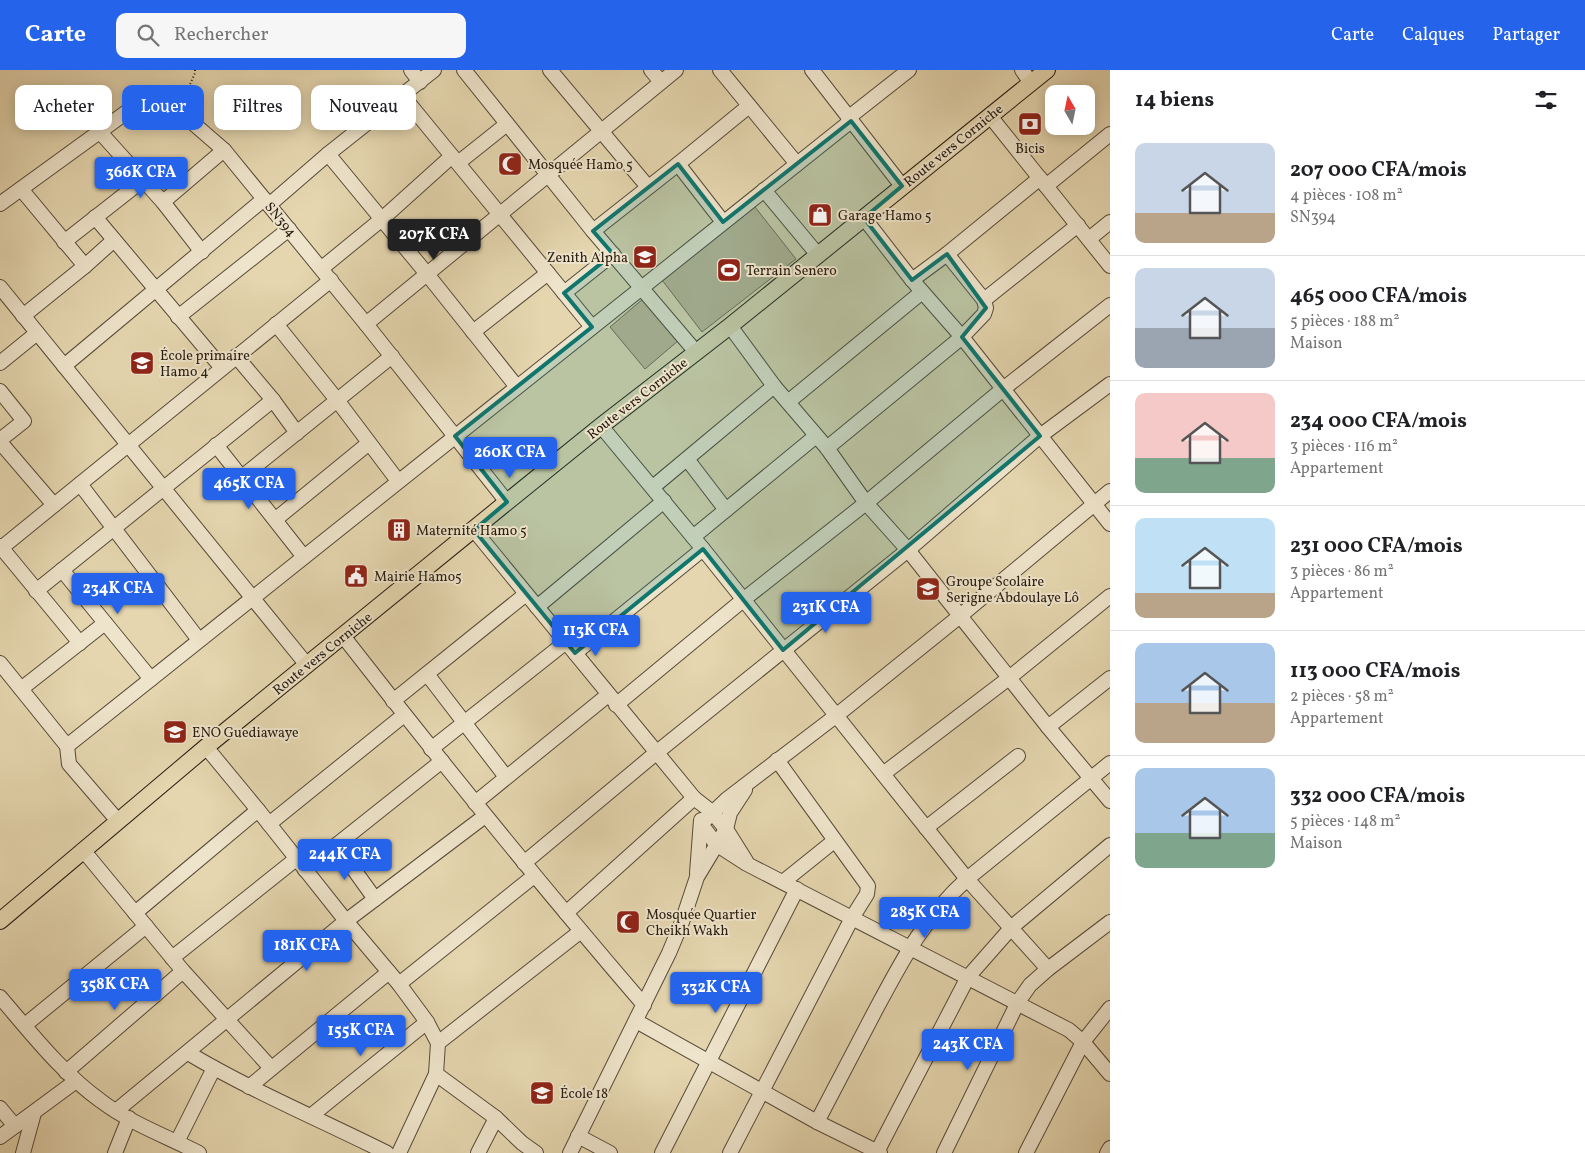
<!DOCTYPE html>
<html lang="fr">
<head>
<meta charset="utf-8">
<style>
	body { margin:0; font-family:Vollkorn,serif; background:#f6f6f6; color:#202124; height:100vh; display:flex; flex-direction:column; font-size:19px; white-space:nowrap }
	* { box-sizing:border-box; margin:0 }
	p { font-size:16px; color:#757577 }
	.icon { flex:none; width:28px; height:28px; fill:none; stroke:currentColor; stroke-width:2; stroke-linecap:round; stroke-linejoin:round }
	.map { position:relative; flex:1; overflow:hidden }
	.details { display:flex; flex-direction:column; background:#fff; width:475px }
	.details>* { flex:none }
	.banner { position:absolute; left:15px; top:15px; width:475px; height:45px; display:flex; gap:10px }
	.needle { width:32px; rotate:351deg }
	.fabs { position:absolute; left:1045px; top:15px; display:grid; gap:10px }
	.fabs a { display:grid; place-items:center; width:50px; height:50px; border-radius:10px; background:#fff; box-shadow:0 2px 12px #0003; font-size:25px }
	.price { position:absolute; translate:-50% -42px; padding:0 11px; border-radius:5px; background:#2563eb; color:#fff; font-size:16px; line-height:32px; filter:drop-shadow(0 1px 2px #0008) }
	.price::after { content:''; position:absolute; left:50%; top:30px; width:15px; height:11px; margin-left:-8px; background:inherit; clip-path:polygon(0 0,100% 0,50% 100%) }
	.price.on { background:#222; color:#fff }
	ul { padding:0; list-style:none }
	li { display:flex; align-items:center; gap:15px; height:125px; padding:0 25px }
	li+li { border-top:1px solid #e0e0e0 }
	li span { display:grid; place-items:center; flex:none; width:140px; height:100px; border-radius:10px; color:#555 }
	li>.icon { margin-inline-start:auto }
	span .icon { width:60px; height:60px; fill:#fffc; stroke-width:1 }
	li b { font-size:21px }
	h2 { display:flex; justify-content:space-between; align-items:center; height:60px; padding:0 25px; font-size:21px }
	.chip { padding:0 18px; border-radius:10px; background:#fff; box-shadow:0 2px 12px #0003; font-size:18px; line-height:45px }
	.chip.on { background:#2563eb; color:#fff }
	header { display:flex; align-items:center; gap:30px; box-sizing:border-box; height:70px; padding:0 25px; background:#2563eb; color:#fff }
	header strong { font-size:24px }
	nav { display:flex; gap:28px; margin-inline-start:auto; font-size:18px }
	.search { width:350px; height:45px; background:#f6f6f6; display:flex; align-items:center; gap:12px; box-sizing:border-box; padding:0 18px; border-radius:10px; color:#757577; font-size:19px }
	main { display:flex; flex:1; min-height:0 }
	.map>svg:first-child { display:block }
	.green { fill:#c5b694; stroke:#766952 }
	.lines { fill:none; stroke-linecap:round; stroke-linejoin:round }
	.minor-casing { stroke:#564a38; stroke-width:16 }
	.major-casing { stroke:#271c10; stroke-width:18 }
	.path { stroke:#271c10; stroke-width:2; stroke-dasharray:1 2.5; stroke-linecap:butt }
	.minor { stroke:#eee4cb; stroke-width:14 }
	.major { stroke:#e5d6af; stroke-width:16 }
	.marked { fill:#0f766e; fill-opacity:0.2; stroke:#0f766e; stroke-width:4; stroke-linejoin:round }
	.labels { text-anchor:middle; stroke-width:4; stroke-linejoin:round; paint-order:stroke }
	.street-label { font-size:14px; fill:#271c10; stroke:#eee4cb }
	.poi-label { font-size:14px; fill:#271c10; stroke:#eee4cb; text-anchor:start }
</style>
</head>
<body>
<header>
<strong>Carte</strong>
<div class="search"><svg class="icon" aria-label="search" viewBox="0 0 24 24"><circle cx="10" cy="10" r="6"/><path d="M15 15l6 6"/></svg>Rechercher</div>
<nav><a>Carte</a><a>Calques</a><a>Partager</a></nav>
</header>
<main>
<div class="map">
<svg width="1110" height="1083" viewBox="0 0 1110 1083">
	<rect width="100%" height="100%" fill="#e5d6af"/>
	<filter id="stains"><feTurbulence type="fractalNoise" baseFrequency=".004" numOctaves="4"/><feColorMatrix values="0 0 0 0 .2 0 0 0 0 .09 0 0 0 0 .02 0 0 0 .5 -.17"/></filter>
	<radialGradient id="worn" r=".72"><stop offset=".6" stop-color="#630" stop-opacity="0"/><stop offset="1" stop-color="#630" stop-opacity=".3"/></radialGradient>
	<g class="green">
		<polygon points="755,137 796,189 702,262 662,210"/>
		<polygon points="644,228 679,270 645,299 610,257"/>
	</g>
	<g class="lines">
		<defs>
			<g id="minor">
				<polyline points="411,0 420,12"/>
				<polyline points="464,0 593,161 696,282"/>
				<polyline points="550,0 648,117"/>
				<polyline points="651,0 661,12"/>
				<polyline points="720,0 797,94"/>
				<polyline points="812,0 902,116"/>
				<polyline points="1022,0 1031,13"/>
				<polyline points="402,25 592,257"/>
				<polyline points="990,46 1110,196"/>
				<polyline points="848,48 909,0"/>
				<polyline points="99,61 163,132 202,182"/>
				<polyline points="328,84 427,204 517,317"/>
				<polyline points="458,93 507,54"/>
				<polyline points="678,94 723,152"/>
				<polyline points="1046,116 1110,64"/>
				<polyline points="21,119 85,196"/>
				<polyline points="764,120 818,185"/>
				<polyline points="163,132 224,80"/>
				<polyline points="0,134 135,36 154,32 162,33 179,41 224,80 366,254 507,432"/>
				<polyline points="269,135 328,84 434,0"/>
				<polyline points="95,147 222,298"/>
				<polyline points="864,148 912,210 962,267 1110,454"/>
				<polyline points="593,161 678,94 749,36"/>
				<polyline points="1089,169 1110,152"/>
				<polyline points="64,172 143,110"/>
				<polyline points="322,198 382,149 452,86"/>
				<polyline points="912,210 947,184 1040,108"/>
				<polyline points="0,217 307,595"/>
				<polyline points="564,223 613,184"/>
				<polyline points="984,230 1078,155"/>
				<polyline points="23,246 85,196 114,170"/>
				<polyline points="178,247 289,159"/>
				<polyline points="276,254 337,330 398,411"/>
				<polyline points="366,254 676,0"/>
				<polyline points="730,256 774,316 827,378 866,433 908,480 1048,657 1110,731"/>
				<polyline points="473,262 548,203"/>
				<polyline points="236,286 273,330 297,363"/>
				<polyline points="0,293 37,263"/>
				<polyline points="64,296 264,129"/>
				<polyline points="0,321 24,351 0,370"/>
				<polyline points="788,332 922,222"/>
				<polyline points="601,356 703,479 967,809 1048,899"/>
				<polyline points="0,372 54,435"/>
				<polyline points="216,375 304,487"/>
				<polyline points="827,378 962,267 984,244 986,238 984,230 947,184"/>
				<polyline points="687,389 726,440"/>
				<polyline points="242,407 392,286"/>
				<polyline points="80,414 199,570"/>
				<polyline points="653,417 774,316"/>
				<polyline points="276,449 369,373"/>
				<polyline points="474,460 694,728 712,742 726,759 746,791"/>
				<polyline points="693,467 816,366"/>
				<polyline points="0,476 80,573"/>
				<polyline points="0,479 331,210"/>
				<polyline points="62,500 151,609"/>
				<polyline points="36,521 273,330"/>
				<polyline points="537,537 664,431"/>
				<path d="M343,566C441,692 541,815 644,935"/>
				<polyline points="575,583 703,479"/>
				<polyline points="0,593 67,676 69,694 118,751"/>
				<polyline points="427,604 506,707"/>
				<polyline points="21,619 105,553"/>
				<polyline points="393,631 526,524"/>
				<polyline points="616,635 743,530 866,433 1003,319 1110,235"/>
				<polyline points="1048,657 1110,608"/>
				<polyline points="67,676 851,51"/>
				<polyline points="206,677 258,740 346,851 399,914 427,952 438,973 436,1004 496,1048 522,1073 536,1083"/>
				<polyline points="431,679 566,572"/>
				<polyline points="883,704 1009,608 1110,526"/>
				<polyline points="475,733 608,625"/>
				<polyline points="269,754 404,645"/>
				<polyline points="701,754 727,729 837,645 960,546 1110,421"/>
				<polyline points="701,754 716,774 747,794 1069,960 1083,972 1110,1004"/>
				<polyline points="926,758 1018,686"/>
				<polyline points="337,776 375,829"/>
				<polyline points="83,780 183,901 271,998"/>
				<polyline points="524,793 656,683 908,480 1040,366 1110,314"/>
				<polyline points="305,800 442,691"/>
				<polyline points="697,803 701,750"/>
				<polyline points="783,812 834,771"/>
				<polyline points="135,843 258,740"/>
				<polyline points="566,843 694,728"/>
				<polyline points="172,888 296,789"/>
				<polyline points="399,914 534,806"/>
				<path d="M0,927C31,963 62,1003 101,1031C130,1053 166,1066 199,1083"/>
				<polyline points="636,951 817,1052 880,1083"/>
				<polyline points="25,955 146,856"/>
				<polyline points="438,973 581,861"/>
				<path d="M188,983C252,1021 321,1050 387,1083"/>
				<polyline points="66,1002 183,901"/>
				<polyline points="249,1017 389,902"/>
				<polyline points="0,1038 15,1056"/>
				<polyline points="116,1041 346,851 485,746"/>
				<polyline points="312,1045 427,952"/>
				<path d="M817,1052C836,1016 855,980 874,943C902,891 922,850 967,809L1110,693"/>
				<polyline points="578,1066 610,1083"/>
				<polyline points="0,1067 76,1011"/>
				<polyline points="177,1072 214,998"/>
				<polyline points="877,1082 968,907 1012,857 1110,775"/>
				<polyline points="23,1083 34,1043"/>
				<polyline points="115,1083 129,1048"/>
				<polyline points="399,1083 436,1004"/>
				<polyline points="478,1083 496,1048"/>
				<polyline points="570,1083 669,883 682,852 697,807 726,759 730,743 745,720"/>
				<polyline points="662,1083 797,819"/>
				<polyline points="730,1083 852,848 867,824 868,816 777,690"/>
				<polyline points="944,1083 1018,932 1030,915 1048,899 1110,852"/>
				<polyline points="1026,1083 1083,972 1110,938"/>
				<polyline points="1107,1083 1110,1078"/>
			</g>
			<polyline id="major" points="0,851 206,677 507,432 601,356 730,256 1047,0"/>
		</defs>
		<use href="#minor" class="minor-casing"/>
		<use href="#major" class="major-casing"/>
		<polyline class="path" points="183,30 195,3 195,0"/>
		<use href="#minor" class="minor"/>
		<use href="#major" class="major"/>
	</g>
	<path class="marked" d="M851,51L902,116L864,148L912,210L947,184L986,238L962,267L1040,366L783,580L703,479L575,583L474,460L507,432L455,366L592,257L564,223L613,184L593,161L678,94L723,152Z"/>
	<defs>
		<symbol id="bank-square" viewBox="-11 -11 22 22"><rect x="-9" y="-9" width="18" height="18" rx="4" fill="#8f2418" stroke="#eee4cb"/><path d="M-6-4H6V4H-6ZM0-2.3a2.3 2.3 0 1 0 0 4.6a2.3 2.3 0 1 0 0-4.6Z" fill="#fff"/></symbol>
		<symbol id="mosque-square" viewBox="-11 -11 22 22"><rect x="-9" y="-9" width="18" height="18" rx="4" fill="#8f2418" stroke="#eee4cb"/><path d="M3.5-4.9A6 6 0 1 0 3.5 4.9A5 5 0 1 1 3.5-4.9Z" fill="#fff"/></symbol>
		<symbol id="shop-square" viewBox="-11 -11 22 22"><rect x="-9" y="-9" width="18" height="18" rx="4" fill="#8f2418" stroke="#eee4cb"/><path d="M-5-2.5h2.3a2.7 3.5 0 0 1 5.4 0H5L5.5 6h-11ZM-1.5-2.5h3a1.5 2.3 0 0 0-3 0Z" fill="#fff"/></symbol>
		<symbol id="school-square" viewBox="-11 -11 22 22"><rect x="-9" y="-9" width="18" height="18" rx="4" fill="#8f2418" stroke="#eee4cb"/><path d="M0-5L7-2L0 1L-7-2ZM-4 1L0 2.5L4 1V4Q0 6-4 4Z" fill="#fff"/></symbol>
		<symbol id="stadium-square" viewBox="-11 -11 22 22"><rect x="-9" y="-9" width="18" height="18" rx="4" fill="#8f2418" stroke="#eee4cb"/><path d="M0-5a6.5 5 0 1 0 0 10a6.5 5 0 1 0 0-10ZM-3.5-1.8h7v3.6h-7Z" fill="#fff"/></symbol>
		<symbol id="building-square" viewBox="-11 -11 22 22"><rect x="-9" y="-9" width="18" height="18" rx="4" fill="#8f2418" stroke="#eee4cb"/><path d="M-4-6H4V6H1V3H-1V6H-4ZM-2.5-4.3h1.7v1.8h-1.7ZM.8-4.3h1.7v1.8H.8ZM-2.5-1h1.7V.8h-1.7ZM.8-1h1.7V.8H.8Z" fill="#fff"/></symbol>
		<symbol id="civic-square" viewBox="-11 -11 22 22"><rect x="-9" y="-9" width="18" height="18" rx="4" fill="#8f2418" stroke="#eee4cb"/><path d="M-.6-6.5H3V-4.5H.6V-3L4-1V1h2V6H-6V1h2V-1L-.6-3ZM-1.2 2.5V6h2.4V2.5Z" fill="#fff"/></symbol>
		<symbol id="university-square" viewBox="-11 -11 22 22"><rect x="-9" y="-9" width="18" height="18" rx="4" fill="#8f2418" stroke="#eee4cb"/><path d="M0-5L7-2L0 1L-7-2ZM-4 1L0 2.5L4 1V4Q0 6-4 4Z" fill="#fff"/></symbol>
	</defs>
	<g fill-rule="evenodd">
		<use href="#bank-square" x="1016" y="40" width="28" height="28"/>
		<use href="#mosque-square" x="496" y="80" width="28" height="28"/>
		<use href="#shop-square" x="806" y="131" width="28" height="28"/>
		<use href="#school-square" x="631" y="173" width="28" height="28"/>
		<use href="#stadium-square" x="715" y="186" width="28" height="28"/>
		<use href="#school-square" x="128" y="279" width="28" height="28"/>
		<use href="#building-square" x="385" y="446" width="28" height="28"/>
		<use href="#civic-square" x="342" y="492" width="28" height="28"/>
		<use href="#school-square" x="914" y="505" width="28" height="28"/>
		<use href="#university-square" x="161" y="648" width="28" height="28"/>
		<use href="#mosque-square" x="614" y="838" width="28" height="28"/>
		<use href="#school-square" x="528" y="1009" width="28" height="28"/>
	</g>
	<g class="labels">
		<g class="street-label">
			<text transform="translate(953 75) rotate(-39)" y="5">Route vers Corniche</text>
			<text transform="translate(281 149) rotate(50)" y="5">SN394</text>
			<text transform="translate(637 328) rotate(-38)" y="5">Route vers Corniche</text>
			<text transform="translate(322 583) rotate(-39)" y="5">Route vers Corniche</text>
		</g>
		<g class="poi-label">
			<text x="1030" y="83" text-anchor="middle">Bicis</text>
			<text x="528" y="99">Mosquée Hamo 5</text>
			<text x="838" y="150">Garage Hamo 5</text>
			<text x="628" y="192" text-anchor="end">Zenith Alpha</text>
			<text x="746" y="205">Terrain Senero</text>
			<text x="160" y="290">École primaire<tspan x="160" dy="16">Hamo 4</tspan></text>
			<text x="416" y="465">Maternité Hamo 5</text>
			<text x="374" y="511">Mairie Hamo5</text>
			<text x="946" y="516">Groupe Scolaire<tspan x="946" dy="16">Serigne Abdoulaye Lô</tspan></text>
			<text x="192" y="667">ENO Guediawaye</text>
			<text x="646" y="849">Mosquée Quartier<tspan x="646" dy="16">Cheikh Wakh</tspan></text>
			<text x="560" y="1028">École 18</text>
		</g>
	</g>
	<rect width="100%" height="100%" filter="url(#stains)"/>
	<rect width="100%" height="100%" fill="url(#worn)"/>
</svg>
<div class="fabs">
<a><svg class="needle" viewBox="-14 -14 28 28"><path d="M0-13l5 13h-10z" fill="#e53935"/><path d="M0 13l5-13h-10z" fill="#757577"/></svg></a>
</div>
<b class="price" style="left:141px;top:129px">366K CFA</b>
<b class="price on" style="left:434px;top:191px">207K CFA</b>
<b class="price" style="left:510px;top:409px">260K CFA</b>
<b class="price" style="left:249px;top:440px">465K CFA</b>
<b class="price" style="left:118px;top:545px">234K CFA</b>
<b class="price" style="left:826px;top:564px">231K CFA</b>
<b class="price" style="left:596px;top:587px">113K CFA</b>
<b class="price" style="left:345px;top:811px">244K CFA</b>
<b class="price" style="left:925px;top:869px">285K CFA</b>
<b class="price" style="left:307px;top:902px">181K CFA</b>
<b class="price" style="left:115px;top:941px">358K CFA</b>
<b class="price" style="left:716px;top:944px">332K CFA</b>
<b class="price" style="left:361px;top:987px">155K CFA</b>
<b class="price" style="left:968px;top:1001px">243K CFA</b>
<div class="banner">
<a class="chip">Acheter</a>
<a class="chip on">Louer</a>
<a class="chip">Filtres</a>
<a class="chip">Nouveau</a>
</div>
</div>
<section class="details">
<h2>14 biens<svg class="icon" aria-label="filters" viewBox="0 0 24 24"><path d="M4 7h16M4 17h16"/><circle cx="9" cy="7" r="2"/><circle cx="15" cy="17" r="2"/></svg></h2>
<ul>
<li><span style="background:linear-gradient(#c9d6e8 70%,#b9a48a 0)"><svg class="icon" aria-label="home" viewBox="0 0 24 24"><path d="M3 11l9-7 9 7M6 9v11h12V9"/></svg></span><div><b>207 000 CFA/mois</b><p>4 pièces · 108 m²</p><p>SN394</p></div></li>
<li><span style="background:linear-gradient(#c9d6e8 60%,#9aa5b1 0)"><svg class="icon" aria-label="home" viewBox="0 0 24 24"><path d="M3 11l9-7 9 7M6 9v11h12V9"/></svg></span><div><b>465 000 CFA/mois</b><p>5 pièces · 188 m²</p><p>Maison</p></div></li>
<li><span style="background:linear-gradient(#f6c9c9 65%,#7fa58c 0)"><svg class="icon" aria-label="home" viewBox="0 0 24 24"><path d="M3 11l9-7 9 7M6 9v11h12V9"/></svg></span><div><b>234 000 CFA/mois</b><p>3 pièces · 116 m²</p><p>Appartement</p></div></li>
<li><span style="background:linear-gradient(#bfe0f5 75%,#b9a48a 0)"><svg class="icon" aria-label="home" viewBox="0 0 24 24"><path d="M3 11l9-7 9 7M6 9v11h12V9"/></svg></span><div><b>231 000 CFA/mois</b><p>3 pièces · 86 m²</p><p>Appartement</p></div></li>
<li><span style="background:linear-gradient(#a9c7e8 60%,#b9a48a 0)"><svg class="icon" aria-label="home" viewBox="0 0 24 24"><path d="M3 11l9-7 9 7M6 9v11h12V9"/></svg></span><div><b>113 000 CFA/mois</b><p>2 pièces · 58 m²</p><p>Appartement</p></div></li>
<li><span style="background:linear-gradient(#a9c7e8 65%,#7fa58c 0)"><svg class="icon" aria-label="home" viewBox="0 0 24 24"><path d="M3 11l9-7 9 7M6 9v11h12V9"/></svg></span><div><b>332 000 CFA/mois</b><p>5 pièces · 148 m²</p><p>Maison</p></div></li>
</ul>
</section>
</main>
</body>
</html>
